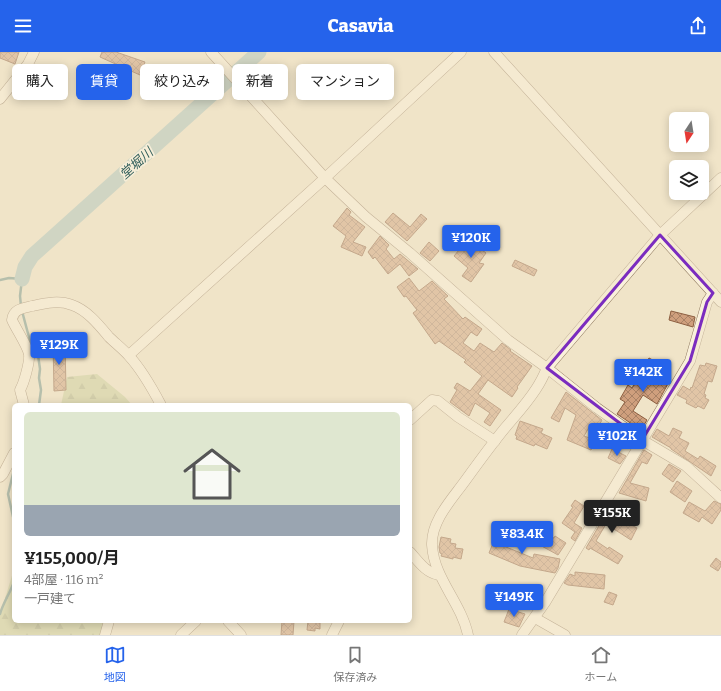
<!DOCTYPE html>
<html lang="ja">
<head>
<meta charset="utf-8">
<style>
	body { margin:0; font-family:Bitter,"Noto Sans JP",serif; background:#f6f6f6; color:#222; height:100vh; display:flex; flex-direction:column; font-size:15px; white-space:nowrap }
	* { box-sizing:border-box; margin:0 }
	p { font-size:13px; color:#767676 }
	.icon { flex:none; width:22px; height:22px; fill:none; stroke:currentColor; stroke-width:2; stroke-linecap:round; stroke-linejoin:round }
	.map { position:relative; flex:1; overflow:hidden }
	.details { position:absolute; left:12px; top:351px; width:400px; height:220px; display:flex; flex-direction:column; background:#fff; border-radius:6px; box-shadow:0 2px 10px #0003 }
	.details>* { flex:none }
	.top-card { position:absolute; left:12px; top:12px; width:400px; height:36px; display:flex; gap:8px }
	.needle { width:26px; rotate:192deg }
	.tools { position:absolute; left:669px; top:60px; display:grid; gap:8px }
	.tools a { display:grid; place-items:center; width:40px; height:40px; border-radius:6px; background:#fff; box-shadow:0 2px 10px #0003; font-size:20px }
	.price { position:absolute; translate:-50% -34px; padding:0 9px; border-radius:4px; background:#2563eb; color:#fff; font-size:13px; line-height:26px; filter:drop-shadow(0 1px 2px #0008) }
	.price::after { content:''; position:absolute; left:50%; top:24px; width:12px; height:9px; margin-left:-6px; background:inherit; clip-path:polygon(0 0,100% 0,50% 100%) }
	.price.active { background:#222; color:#fff }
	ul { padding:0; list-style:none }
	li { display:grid; align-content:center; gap:8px; height:212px; padding:0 12px }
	li span { display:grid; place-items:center; height:124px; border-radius:6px; color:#555 }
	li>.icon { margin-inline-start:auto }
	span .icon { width:72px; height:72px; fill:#fffc; stroke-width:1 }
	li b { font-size:17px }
	.tag { padding:0 14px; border-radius:6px; background:#fff; box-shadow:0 2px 10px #0003; font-size:14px; line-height:36px }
	.tag.active { background:#2563eb; color:#fff }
	header { display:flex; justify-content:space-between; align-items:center; height:52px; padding:0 12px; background:#2563eb; color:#fff; font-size:18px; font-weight:800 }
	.tab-bar { display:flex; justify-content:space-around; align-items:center; height:56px; border-top:1px solid #e0e0e0; background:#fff; font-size:11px; color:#767676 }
	.tab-bar a { display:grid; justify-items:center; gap:2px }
	.tab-bar .active { color:#2563eb }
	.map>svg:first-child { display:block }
	.forest { fill:url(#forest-firs) }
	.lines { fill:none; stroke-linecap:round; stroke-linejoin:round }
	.stream { stroke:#6f938a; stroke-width:2.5 }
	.river { stroke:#a9c4bc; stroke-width:15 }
	.building { fill:url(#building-cross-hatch); stroke:#8d5f41 }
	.minor-casing { stroke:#8d765c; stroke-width:11 }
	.minor { stroke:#faf1dc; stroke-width:10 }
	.marked { fill:none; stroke:#7b2cbf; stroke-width:3; stroke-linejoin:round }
	.labels { text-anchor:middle; stroke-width:3.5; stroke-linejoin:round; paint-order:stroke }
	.water-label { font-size:13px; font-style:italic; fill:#2f5d5a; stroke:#f7eed8 }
</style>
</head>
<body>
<header><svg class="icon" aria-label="menu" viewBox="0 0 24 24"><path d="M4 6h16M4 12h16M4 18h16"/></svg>Casavia<svg class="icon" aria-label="share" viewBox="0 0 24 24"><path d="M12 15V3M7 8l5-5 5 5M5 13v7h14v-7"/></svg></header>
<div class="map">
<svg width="721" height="583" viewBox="0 0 721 583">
	<defs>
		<pattern id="forest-firs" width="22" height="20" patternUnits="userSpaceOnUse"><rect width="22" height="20" fill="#c9cf9b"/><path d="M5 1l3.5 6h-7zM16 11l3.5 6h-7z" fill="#aeb285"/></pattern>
		<pattern id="building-cross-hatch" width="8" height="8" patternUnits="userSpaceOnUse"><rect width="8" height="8" fill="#cf9f7d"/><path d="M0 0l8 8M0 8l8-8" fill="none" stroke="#a98266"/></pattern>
	</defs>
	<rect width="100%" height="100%" fill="#f0e4c8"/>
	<g class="forest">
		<polygon points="97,322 125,345 132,353 61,353 67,325"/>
		<polygon points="14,517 14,569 111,569 107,583 0,583 0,563"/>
	</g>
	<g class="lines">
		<g class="stream">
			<polyline points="0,228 9,226 22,227 20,244 21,254"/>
			<polyline points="22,259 30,289 38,303 40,317 39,326 41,338 39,353"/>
			<polyline points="14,418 8,442 14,469"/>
			<path d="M0,562C3,551 10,541 14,530"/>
		</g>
		<polyline class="river" points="22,227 25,215 32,204 259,0"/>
	</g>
	<g class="building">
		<polygon points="0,0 19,0 15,12 0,6"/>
		<polygon points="102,0 116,0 145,10 140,23 100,5"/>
		<polygon points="347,156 351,160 349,163 365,175 353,190 366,195 362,204 341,195 346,184 333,174"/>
		<polygon points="393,161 410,175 421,162 427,167 407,189 385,170"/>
		<polygon points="380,184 389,193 386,197 394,207 400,202 418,217 409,224 400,212 388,222 375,205 373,207 368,200"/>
		<polygon points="473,186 478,191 475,193 486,201 479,211 484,212 471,230 462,224 468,216 454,204 465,191 467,192"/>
		<polygon points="429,190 439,199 430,209 420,201"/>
		<polygon points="515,208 537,218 534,224 512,214"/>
		<polygon points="409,226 419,239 432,229 448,244 444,247 463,267 465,265 482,277 477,284 471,280 463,291 474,299 480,291 494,300 502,291 511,298 510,299 532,314 517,335 518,336 512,345 488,328 478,342 501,358 490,374 484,370 490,361 475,351 469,364 450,350 457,338 454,336 457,331 470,339 482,324 464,310 466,308 439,289 435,292 413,261 417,258 406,244 404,245 397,235"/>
		<polygon points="671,259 695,265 693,275 669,268"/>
		<polygon points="53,289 65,289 66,338 54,339"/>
		<polygon points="649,306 660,312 656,322 670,328 657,352 643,343 633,359 647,368 641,378 617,362 625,350 620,347 628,333 632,336"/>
		<polygon points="706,311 717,314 712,330 708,329 704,342 706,343 705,346 709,348 704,357 698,354 696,356 686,351 687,348 677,343 683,334 690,338 691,335 692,336 700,313 705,314"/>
		<polygon points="566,340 602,368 598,375 591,372 584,384 595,388 591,398 567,388 576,363 565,356 559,370 551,366"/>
		<polygon points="520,369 543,377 541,381 552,386 547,397 535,392 534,394 516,387 517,384 515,383"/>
		<polygon points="673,376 682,380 679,386 689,391 685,399 698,407 700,404 716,414 711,424 671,397 671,396 652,385 657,377 669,384"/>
		<polygon points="612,397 626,404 620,412 608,406"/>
		<polygon points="644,398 652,403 647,412 642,410 630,431 649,436 646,449 619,441"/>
		<polygon points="669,412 681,419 673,430 662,422"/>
		<polygon points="677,429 692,439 685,450 670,440"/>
		<polygon points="575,448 584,454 574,471 582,476 575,489 571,486 575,480 562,471 573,455 571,454"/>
		<polygon points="714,449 721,452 721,458 712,472 702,465 699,470 683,461 689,450 705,459"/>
		<polygon points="618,451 625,455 618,466 637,476 631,488 606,472 596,489 608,497 609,495 623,504 618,512 590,496 589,498 586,496 607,460 611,462"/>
		<polygon points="499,476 510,481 504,494 506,495 533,506 534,502 560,507 558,516 555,521 520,514 489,501"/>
		<polygon points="544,481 554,486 555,484 566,491 558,503 538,492"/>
		<polygon points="441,485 451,487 450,491 456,492 455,496 463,497 461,507 453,505 453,507 441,504 442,502 440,501 439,495"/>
		<polygon points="716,506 721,510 721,514 718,519 710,514"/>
		<polygon points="575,520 605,523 604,537 568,533 564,531 570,522 575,524"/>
		<polygon points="609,540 617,543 613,553 604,550"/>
		<polygon points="509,557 525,562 519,575 504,570"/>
		<polygon points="282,569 294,569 293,583 281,583"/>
		<polygon points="308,569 320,571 320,577 315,576 315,579 307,578"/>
	</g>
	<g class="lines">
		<defs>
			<g id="minor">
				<polyline points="211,0 325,126 366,165 410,201 508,288 547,316 597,356 642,388 686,414 721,446"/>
				<polyline points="494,0 721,250"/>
				<polyline points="0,47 28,12 34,0"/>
				<polyline points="129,303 325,126 461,0"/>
				<path d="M24,353L20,338C24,331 30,310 29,302C27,293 16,277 12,268C13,257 23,256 32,254C46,251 59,248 72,253C87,258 99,273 109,285C115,291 123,297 129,304C142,318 152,336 161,353"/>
				<polyline points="410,368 432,348 438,349 458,365 495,389"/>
				<polyline points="0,425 3,422 14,401"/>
				<path d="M410,500C419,510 426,521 439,523"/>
				<polyline points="535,566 565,583"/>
				<polyline points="228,569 241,583"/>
				<polyline points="105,583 109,569"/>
				<polyline points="181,583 196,569"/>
				<polyline points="332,583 339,569"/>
				<path d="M468,583C461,550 434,527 432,493C431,469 452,447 465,429C478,411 491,393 505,376C516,363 527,351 536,337C540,331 544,323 547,316L660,183L721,126"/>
				<polyline points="522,583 546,549 690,309 707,250 713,241"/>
			</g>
		</defs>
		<use href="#minor" class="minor-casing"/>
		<use href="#minor" class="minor"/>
	</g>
	<path d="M0 0H721V583H0ZM660,183L713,241L707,250L690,309L642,388L547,316Z" fill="#f0e4c8" fill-opacity=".55" fill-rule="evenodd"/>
	<path class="marked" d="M660,183L713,241L707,250L690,309L642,388L547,316Z"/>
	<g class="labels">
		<g class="water-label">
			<text transform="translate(136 111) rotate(-42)" y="5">堂堀川</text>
		</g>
	</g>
</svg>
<div class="tools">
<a><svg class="needle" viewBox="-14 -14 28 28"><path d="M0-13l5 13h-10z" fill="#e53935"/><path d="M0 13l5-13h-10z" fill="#767676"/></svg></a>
<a><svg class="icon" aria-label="layers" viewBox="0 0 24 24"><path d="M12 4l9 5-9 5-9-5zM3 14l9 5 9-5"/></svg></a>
</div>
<b class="price" style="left:471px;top:207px">¥120K</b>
<b class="price" style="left:59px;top:314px">¥129K</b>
<b class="price" style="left:643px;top:341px">¥142K</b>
<b class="price" style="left:617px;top:405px">¥102K</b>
<b class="price active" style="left:612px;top:482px">¥155K</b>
<b class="price" style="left:522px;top:503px">¥83.4K</b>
<b class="price" style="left:514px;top:566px">¥149K</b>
<div class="top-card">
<a class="tag">購入</a>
<a class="tag active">賃貸</a>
<a class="tag">絞り込み</a>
<a class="tag">新着</a>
<a class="tag">マンション</a>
</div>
<section class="details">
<ul>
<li><span style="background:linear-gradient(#dfe7d0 75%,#9aa5b1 0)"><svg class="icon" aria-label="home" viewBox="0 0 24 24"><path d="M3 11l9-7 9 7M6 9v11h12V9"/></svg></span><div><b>¥155,000/月</b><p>4部屋 · 116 m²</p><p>一戸建て</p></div></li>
</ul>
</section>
</div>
<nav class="tab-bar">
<a class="active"><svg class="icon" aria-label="map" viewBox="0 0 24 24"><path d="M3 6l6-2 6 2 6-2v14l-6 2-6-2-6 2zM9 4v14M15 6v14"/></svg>地図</a>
<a><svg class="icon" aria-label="saved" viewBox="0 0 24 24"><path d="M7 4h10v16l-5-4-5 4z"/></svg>保存済み</a>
<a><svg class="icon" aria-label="home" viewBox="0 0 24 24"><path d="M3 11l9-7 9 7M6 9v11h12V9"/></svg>ホーム</a>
</nav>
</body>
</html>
